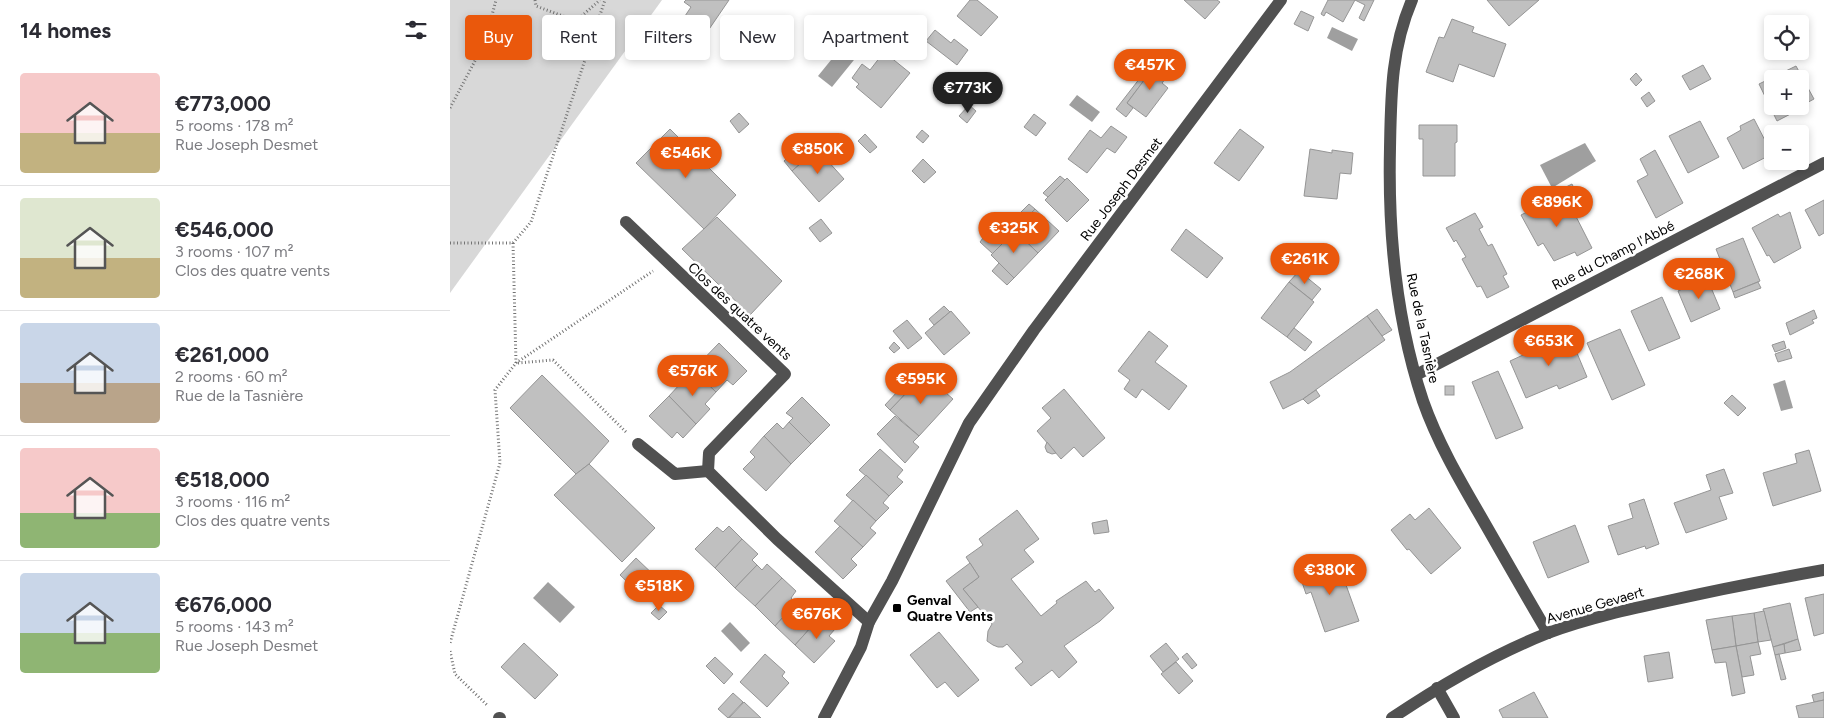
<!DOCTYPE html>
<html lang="en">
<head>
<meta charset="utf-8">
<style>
	body { margin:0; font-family:Figtree,sans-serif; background:#f2f2f3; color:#2b2b33; height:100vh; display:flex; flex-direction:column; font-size:19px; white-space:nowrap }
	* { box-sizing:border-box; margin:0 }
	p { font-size:16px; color:#7c7c81 }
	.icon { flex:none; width:28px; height:28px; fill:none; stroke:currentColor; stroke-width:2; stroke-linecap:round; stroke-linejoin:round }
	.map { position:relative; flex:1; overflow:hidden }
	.side { display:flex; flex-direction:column; background:#fff; width:450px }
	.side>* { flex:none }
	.top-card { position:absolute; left:15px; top:15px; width:475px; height:45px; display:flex; gap:10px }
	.fabs { position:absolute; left:1314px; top:15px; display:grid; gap:10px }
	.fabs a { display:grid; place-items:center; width:45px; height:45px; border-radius:5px; background:#fff; box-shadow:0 2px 8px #0003; font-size:25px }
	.price { position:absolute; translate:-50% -42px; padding:0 11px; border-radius:18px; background:#ea580c; color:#fff; font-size:16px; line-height:32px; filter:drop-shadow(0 1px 2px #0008) }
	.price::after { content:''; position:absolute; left:50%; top:30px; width:15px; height:11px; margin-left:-8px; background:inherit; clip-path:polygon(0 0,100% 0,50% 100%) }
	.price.on { background:#222; color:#fff }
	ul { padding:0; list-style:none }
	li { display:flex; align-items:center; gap:15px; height:125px; padding:0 20px }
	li+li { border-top:1px solid #e1e1e2 }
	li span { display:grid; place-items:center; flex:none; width:140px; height:100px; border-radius:5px; color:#555 }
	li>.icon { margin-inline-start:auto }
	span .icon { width:60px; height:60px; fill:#fffc; stroke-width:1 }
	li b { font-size:21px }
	h2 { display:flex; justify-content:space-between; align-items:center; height:60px; padding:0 20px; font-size:21px }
	.pill { padding:0 18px; border-radius:5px; background:#fff; box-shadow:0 2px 8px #0003; font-size:18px; line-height:45px }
	.pill.on { background:#ea580c; color:#fff }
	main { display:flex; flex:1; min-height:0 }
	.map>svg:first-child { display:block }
	.green { fill:#d8d8d8 }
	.water { fill:#9f9f9f }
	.building { fill:#c0c0c0; stroke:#959595; fill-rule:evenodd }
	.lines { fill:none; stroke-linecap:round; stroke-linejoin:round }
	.path { stroke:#737373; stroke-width:3; stroke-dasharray:1 2.5; stroke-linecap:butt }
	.minor { stroke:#515151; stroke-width:12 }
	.poi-dot { fill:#000; stroke:#fff; stroke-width:2 }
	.labels { text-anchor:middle; stroke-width:5; stroke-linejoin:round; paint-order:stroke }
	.street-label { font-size:14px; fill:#000; stroke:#fff }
	.poi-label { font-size:14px; font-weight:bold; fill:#000; stroke:#fff; text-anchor:start }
</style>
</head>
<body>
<main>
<section class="side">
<h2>14 homes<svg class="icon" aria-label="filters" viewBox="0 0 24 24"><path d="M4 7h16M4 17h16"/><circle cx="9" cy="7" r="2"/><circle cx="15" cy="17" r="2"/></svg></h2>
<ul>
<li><span style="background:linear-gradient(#f6c9c9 60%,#c2b280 0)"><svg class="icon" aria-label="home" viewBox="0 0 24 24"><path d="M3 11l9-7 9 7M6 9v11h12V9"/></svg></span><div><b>€773,000</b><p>5 rooms · 178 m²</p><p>Rue Joseph Desmet</p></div></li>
<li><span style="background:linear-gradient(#dfe7d0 60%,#c2b280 0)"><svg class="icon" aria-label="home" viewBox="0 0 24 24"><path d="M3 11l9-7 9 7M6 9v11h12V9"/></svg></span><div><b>€546,000</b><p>3 rooms · 107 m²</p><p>Clos des quatre vents</p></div></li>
<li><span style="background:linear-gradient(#c9d6e8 60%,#b9a48a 0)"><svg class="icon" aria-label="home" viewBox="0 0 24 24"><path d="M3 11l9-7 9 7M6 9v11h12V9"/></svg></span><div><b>€261,000</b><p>2 rooms · 60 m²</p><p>Rue de la Tasnière</p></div></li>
<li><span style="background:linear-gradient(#f6c9c9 65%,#8fb573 0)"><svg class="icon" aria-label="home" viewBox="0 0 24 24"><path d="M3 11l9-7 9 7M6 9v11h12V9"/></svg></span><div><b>€518,000</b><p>3 rooms · 116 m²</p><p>Clos des quatre vents</p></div></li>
<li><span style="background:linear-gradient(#c9d6e8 60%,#8fb573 0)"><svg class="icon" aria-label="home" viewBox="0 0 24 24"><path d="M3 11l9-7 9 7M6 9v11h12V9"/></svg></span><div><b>€676,000</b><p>5 rooms · 143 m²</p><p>Rue Joseph Desmet</p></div></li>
</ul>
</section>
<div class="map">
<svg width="1374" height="718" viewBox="0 0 1374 718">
	<rect width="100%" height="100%" fill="#fff"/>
	<polygon class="green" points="0,0 212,0 0,293"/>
	<g class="water">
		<polygon points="882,27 908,39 902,51 877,38"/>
		<polygon points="394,44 408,55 382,87 368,76"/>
		<polygon points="627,95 650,112 642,122 619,105"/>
		<polygon points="1135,143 1146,161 1102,188 1090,165"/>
		<polygon points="1335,380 1343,408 1331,411 1323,384"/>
		<polygon points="98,582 125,607 110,623 83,598"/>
		<polygon points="280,622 300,643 291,652 271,631"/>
	</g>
	<g class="building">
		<polygon points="236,0 279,0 251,41 229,25 241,7 234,2"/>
		<polygon points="520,0 527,0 548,17 531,36 507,16"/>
		<polygon points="734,0 767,0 770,2 755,19"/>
		<polygon points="878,0 905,0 893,22 876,12 874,16 871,14"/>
		<polygon points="905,0 924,0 914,21 909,18 915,5"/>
		<polygon points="1037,0 1089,0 1059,26"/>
		<polygon points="851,11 864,17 858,31 844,24"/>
		<polygon points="1002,19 1024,27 1022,32 1056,44 1044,77 1009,64 1003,82 976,72 989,37 994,38"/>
		<polygon points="417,22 426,30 418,41 407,32 412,24 414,26"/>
		<polygon points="485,30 501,43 504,39 518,50 507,65 476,41"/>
		<polygon points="434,52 460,73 431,108 406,87 409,84 402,78 412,64 420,70"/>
		<polygon points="704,60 707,63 677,103 683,108 676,117 666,109"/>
		<polygon points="707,63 720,73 712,83 718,88 696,117 677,103"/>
		<polygon points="1253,65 1261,79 1240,90 1232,76"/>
		<path d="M1346,66L1364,99L1351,106L1352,108L1327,121L1309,84ZM1322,79H1350V106H1322Z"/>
		<polygon points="1186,73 1192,80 1186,86 1180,79"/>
		<polygon points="1199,92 1205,101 1197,107 1191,98"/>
		<polygon points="519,105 526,111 517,123 509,116"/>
		<polygon points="289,113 299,124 289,133 280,121"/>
		<polygon points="584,114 596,123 586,136 574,127"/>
		<polygon points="1304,119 1322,154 1293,169 1277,138 1291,130 1290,126"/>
		<polygon points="1250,121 1269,157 1238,173 1219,136"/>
		<polygon points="969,125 1007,125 1007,142 1005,143 1005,176 973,176 973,139 969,139"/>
		<polygon points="661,126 677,137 665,153 657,148 637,173 618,159 640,130 651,138"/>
		<polygon points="220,129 286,195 254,229 186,163"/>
		<polygon points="790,129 814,147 789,181 764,163"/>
		<polygon points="472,130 479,136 473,143 466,137"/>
		<polygon points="415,134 427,147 420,153 408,141"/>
		<polygon points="357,140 367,149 342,171 334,161"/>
		<polygon points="367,149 394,179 369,202 342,171"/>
		<polygon points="860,149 882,153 882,150 903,153 901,174 890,173 887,199 854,196"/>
		<polygon points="1205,150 1233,203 1206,218 1187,181 1198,175 1190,159"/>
		<polygon points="473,159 486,172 474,183 462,171"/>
		<polygon points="610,176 615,180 598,197 593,193"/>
		<polygon points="617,178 639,200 617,222 595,200"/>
		<polygon points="1122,184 1131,204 1121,209 1112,189"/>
		<polygon points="1112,189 1142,248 1127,256 1125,252 1104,261 1093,243 1088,246 1071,215 1099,201 1097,198"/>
		<polygon points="1374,200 1374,233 1369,236 1355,210"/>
		<polygon points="579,204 585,209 565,231 558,225"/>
		<polygon points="585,209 609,231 588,253 565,231"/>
		<polygon points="1340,212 1351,248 1324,263 1319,255 1317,256 1302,228 1328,214 1330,217"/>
		<polygon points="1025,213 1033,227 1029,229 1038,246 1042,244 1057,274 1053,276 1059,287 1037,298 1031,286 1027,287 1012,259 1016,257 1006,240 1004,242 996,228"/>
		<polygon points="267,217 332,281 300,315 232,249"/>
		<polygon points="371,219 382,233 370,242 359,228"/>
		<polygon points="559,225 565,231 543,254 530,242 533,238 539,243"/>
		<polygon points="736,229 773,258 757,278 721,250"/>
		<polygon points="565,231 588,253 564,278 541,255"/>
		<polygon points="1293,238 1310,281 1283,292 1266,249"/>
		<polygon points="549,263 564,278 557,285 542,271"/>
		<polygon points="849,271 871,289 862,300 839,282"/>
		<polygon points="1257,278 1270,309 1241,322 1228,291"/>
		<polygon points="839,282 864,302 837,337 811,318"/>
		<polygon points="1308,282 1311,288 1285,298 1283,292"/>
		<polygon points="1212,297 1230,338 1199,351 1181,311"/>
		<polygon points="494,306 500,312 484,325 479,319"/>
		<polygon points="927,309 942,330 932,336 917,316"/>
		<polygon points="1364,310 1367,318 1362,320 1364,323 1340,335 1336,323"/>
		<polygon points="501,311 520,333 494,355 475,333"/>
		<polygon points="917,316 935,340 853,399 833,409 820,382 840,372"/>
		<polygon points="457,320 472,338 458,349 443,331"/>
		<polygon points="844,328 862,342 855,351 837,337"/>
		<polygon points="1170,329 1195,385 1162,400 1137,343"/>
		<polygon points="699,331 718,346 705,362 737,386 719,410 692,389 686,398 674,389 680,380 668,371"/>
		<polygon points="1119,334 1137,377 1109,389 1107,385 1076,398 1060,361"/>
		<polygon points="1334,341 1336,348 1325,352 1322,345"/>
		<polygon points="444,342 450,348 444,353 439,348"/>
		<polygon points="269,343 297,371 283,385 277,380 266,392 243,370"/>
		<polygon points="1339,349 1342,358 1328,362 1325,354"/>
		<polygon points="243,370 266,392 255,404 260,409 246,424 219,396"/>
		<polygon points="1048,371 1073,428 1046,439 1022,382"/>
		<polygon points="474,374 503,399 469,436 440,410"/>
		<polygon points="474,374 440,410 435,405 461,377 466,382"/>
		<polygon points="92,375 159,441 139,464 126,474 60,408"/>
		<rect x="995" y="386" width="9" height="9"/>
		<polygon points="614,389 655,438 633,457 624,447 611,459 587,431 601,418 592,408"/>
		<polygon points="866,390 870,396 858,404 853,399"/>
		<polygon points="1282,395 1296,408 1288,416 1274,403"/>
		<polygon points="219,396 246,424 233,438 227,432 222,438 199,416"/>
		<polygon points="352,397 380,425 361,444 339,422 343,418 336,413"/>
		<polygon points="445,416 469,436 463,442 469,447 455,463 427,434"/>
		<polygon points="339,422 361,444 341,464 314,436 327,423 333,429"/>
		<polygon points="314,436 341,464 316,491 293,469 305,457 300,452"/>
		<polygon points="597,442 606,453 602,454 597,452 595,447"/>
		<polygon points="430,449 453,470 447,477 453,482 439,496 409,470"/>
		<polygon points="1359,450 1371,491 1323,506 1313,473 1347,463 1345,454"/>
		<polygon points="139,464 205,528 172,562 104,495 126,474"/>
		<polygon points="1274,469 1283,493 1269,497 1277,519 1236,533 1224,503 1261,490 1256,475"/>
		<polygon points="416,475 439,496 433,503 439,508 426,521 396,495"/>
		<polygon points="1194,499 1209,544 1196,549 1195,546 1168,555 1158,526 1183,518 1179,504"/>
		<polygon points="403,500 426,521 420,528 426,533 413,547 384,521"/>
		<polygon points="979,508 1011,548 981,574 959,549 957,550 941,530 960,514 965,520"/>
		<polygon points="567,510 589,539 574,550 584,562 561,579 591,616 607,603 606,601 636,581 645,592 649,589 664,608 650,621 614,646 627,662 609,678 602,670 581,686 565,668 573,662 557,644 553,647 548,647 543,645 537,641 538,631 542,624 513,589 529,577 516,557 533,545 529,539"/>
		<polygon points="657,520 659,532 644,534 642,523"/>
		<polygon points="1125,525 1139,562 1098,578 1083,542"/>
		<polygon points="279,526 292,539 265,568 245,549 267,527 273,532"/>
		<polygon points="390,526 413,547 401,559 407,565 393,579 365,552"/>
		<polygon points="292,539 308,554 302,560 307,565 285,588 265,568"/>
		<polygon points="186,558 209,580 193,597 170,575"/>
		<polygon points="887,560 909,621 875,632 861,592 856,594 849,573"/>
		<polygon points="520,563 529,577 513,589 528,607 520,612 496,581"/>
		<polygon points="317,564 332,578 305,606 285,588 307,565 312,570"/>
		<polygon points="332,578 346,591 341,598 346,603 325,626 305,606"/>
		<polygon points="1374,594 1374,633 1364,636 1355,598"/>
		<polygon points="357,602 371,616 345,645 325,626 346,603 351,608"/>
		<polygon points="1340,603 1348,639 1323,647 1313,609"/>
		<polygon points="209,605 217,612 209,620 201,613"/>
		<polygon points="1314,611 1321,640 1308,642 1304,613"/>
		<polygon points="1304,613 1308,642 1286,646 1282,616"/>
		<polygon points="371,616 385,629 379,636 385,641 364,663 345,645"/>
		<polygon points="1282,616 1286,646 1262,650 1256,620"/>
		<polygon points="489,632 529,680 508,697 495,682 487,688 460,655"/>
		<polygon points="1348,639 1351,650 1335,653 1334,644"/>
		<polygon points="1308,642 1311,654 1300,656 1304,675 1292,677 1286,646"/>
		<polygon points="74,643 108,675 85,699 51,667"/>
		<polygon points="716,643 729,659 713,672 700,656"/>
		<polygon points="1334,644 1335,653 1325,655 1323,647"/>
		<polygon points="1286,646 1295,693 1282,696 1276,662 1265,663 1262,650"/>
		<polygon points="1219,652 1223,678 1198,682 1194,656"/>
		<polygon points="737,653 747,665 742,669 732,657"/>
		<polygon points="315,654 335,672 332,676 339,683 317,707 290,682"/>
		<polygon points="1329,654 1336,679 1331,680 1325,655"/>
		<polygon points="265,657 283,674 274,684 256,666"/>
		<polygon points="726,662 743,681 729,694 711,674"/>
		<polygon points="1084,692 1098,718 1053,718 1049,710"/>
		<polygon points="1374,692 1374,700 1364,702 1362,695"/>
		<polygon points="283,693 293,702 278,718 268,709"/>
		<polygon points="1374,700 1374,718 1349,718 1346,706"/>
		<polygon points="294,702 311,718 279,718"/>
	</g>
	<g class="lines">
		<g class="path">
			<polyline points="85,0 86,6 126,21 150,0"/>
			<polyline points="0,108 35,42 46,0"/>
			<polyline points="0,243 63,243 66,363 45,390 50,463 0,643"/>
			<polyline points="63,243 81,222 155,0"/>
			<polyline points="66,363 203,271"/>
			<polyline points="68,363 103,360 177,433"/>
			<polyline points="0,651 5,674 38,706"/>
		</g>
		<g class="minor">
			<path d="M962,0C941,49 941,96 940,148C938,233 946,320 973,401C987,441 1009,479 1030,515C1053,555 1075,594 1098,633"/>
			<polyline points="176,222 335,374 259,453 258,471 327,539 419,622"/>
			<polyline points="966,375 1374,163"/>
			<polyline points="188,444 225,474 258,471"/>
			<polyline points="987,688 1004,718"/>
			<polyline points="49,718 50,718"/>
			<polyline points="374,718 411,647 419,622 442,581 519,423 584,330 831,0"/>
			<path d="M942,718C991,685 1042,655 1098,633C1138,618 1180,609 1222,600C1272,589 1323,579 1374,570"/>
		</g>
	</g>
	<rect class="poi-dot" x="442" y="603" width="10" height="10" rx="2.5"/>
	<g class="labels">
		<g class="street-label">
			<text transform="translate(671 189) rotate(-53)" y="5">Rue Joseph Desmet</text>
			<text transform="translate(1163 255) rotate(-27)" y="5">Rue du Champ l'Abbé</text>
			<text transform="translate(290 311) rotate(43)" y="5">Clos des quatre vents</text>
			<text transform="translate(973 328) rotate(78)" y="5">Rue de la Tasnière</text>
			<text transform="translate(1145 605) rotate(-16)" y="5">Avenue Gevaert</text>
		</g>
		<g class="poi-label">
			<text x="457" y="605">Genval<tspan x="457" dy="16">Quatre Vents</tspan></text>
		</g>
	</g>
</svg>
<div class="fabs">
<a><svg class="icon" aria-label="locate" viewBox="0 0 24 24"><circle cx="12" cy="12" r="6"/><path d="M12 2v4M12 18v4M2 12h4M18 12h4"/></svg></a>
<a>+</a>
<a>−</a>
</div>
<b class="price" style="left:700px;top:91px">€457K</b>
<b class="price on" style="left:518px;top:114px">€773K</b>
<b class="price" style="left:368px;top:175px">€850K</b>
<b class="price" style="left:236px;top:179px">€546K</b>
<b class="price" style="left:1107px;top:228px">€896K</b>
<b class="price" style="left:564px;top:254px">€325K</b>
<b class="price" style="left:855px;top:285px">€261K</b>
<b class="price" style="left:1249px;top:300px">€268K</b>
<b class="price" style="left:1099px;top:367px">€653K</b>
<b class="price" style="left:243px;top:397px">€576K</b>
<b class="price" style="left:471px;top:405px">€595K</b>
<b class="price" style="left:880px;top:596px">€380K</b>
<b class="price" style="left:209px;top:612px">€518K</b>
<b class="price" style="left:367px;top:640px">€676K</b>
<div class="top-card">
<a class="pill on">Buy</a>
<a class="pill">Rent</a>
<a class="pill">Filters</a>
<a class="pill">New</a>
<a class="pill">Apartment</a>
</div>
</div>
</main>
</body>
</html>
